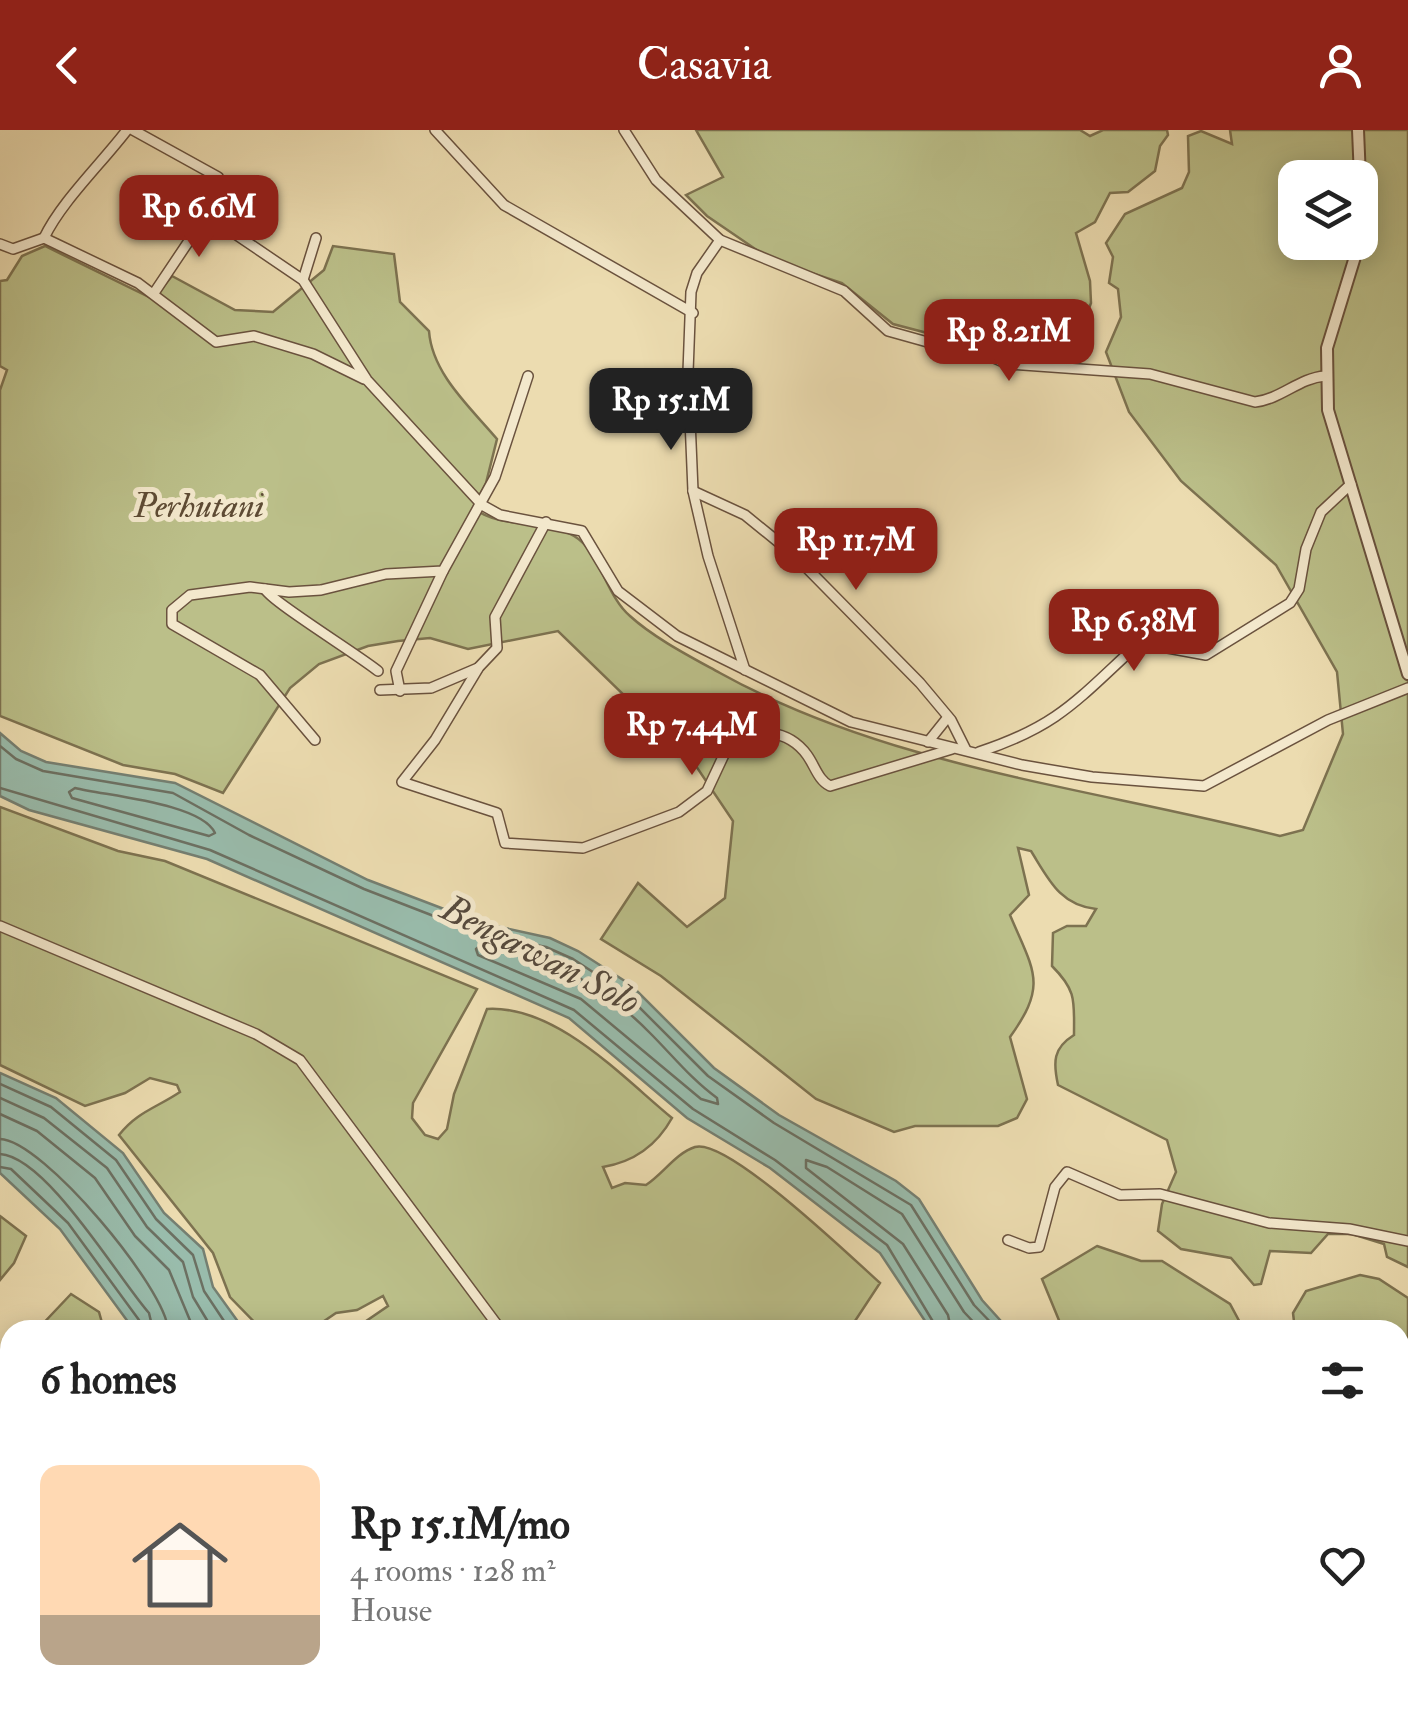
<!DOCTYPE html>
<html lang="en">
<head>
<meta charset="utf-8">
<style>
	body { margin:0; font-family:"IM FELL Double Pica",serif; background:#f6f6f6; color:#222; height:100vh; display:flex; flex-direction:column; font-size:38px; white-space:nowrap }
	* { box-sizing:border-box; margin:0 }
	p { font-size:32px; color:#767676 }
	.icon { flex:none; width:55px; height:55px; fill:none; stroke:currentColor; stroke-width:2; stroke-linecap:round; stroke-linejoin:round }
	.map { position:relative; flex:1; overflow:hidden }
	.details { position:absolute; left:0px; top:1190px; width:1410px; height:392px; display:flex; flex-direction:column; background:#fff; border-radius:30px 30px 0 0; box-shadow:0 5px 25px #0003 }
	.details>* { flex:none }
	.controls { position:absolute; left:1278px; top:30px; display:grid; gap:20px }
	.controls a { display:grid; place-items:center; width:100px; height:100px; border-radius:20px; background:#fff; box-shadow:0 5px 25px #0003; font-size:50px }
	.price { position:absolute; translate:-50% -85px; padding:0 22px; border-radius:20px; background:#8f2418; color:#fff; font-size:32px; line-height:65px; filter:drop-shadow(0 2px 5px #0008) }
	.price::after { content:''; position:absolute; left:50%; top:60px; width:30px; height:22px; margin-left:-15px; background:inherit; clip-path:polygon(0 0,100% 0,50% 100%) }
	.price.on { background:#222; color:#fff }
	ul { padding:0; list-style:none }
	li { display:flex; align-items:center; gap:30px; height:250px; padding:0 40px }
	li+li { border-top:2px solid #e0e0e0 }
	li span { display:grid; place-items:center; flex:none; width:280px; height:200px; border-radius:20px; color:#555 }
	li>.icon { margin-inline-start:auto }
	span .icon { width:120px; height:120px; fill:#fffc; stroke-width:1 }
	li b { font-size:42px }
	h2 { display:flex; justify-content:space-between; align-items:center; height:120px; padding:0 40px; font-size:42px }
	header { display:flex; justify-content:space-between; align-items:center; height:130px; padding:0 40px; background:#8f2418; color:#fff; font-size:45px; font-weight:600 }
	.map>svg:first-child { display:block }
	.green { fill:#bbbf89; stroke:#7d7250; stroke-width:2.5; fill-rule:evenodd }
	.water { fill:#99bcac; stroke:#757f71; stroke-width:2.5 }
	.lines { fill:none; stroke-linecap:round; stroke-linejoin:round }
	.shore { stroke:#6c7062; stroke-width:2.5 }
	.minor-casing { stroke:#6a523e; stroke-width:12 }
	.tertiary-casing { stroke:#6a523e; stroke-width:14 }
	.minor { stroke:#f3e8cc; stroke-width:9 }
	.tertiary { stroke:#f3e8cc; stroke-width:10 }
	.labels { text-anchor:middle; stroke-width:10; stroke-linejoin:round; paint-order:stroke }
	.park-label { font-size:35px; font-style:italic; fill:#5e4b34; stroke:#f3e8cc }
	.water-label { font-size:38px; font-style:italic; fill:#564a3d; stroke:#f3e8cc }
</style>
</head>
<body>
<header><svg class="icon" aria-label="back" viewBox="0 0 24 24"><path d="M15 5l-7 7 7 7"/></svg>Casavia<svg class="icon" aria-label="person" viewBox="0 0 24 24"><circle cx="12" cy="8" r="4"/><path d="M4 21q1-7 8-7t8 7"/></svg></header>
<div class="map">
<svg width="1408" height="1582" viewBox="0 0 1408 1582">
	<rect width="100%" height="100%" fill="#ecdcb0"/>
	<filter id="stains"><feTurbulence type="fractalNoise" baseFrequency=".002" numOctaves="4"/><feColorMatrix values="0 0 0 0 .2 0 0 0 0 .09 0 0 0 0 .02 0 0 0 .5 -.17"/></filter>
	<radialGradient id="worn" r=".72"><stop offset=".6" stop-color="#630" stop-opacity="0"/><stop offset="1" stop-color="#630" stop-opacity=".3"/></radialGradient>
	<g class="green">
		<polygon points="696,0 1080,0 1090,6 1103,0 1167,0 1168,5 1160,16 1155,41 1128,62 1110,63 1095,92 1076,103 1090,151 1091,173 1082,197 1037,224 1011,225 893,194 842,153 770,129 707,86 686,65 723,47"/>
		<path d="M1230,0H1408V1137L1387,1127L1384,1114L1352,1104H1328L1311,1123L1270,1121L1261,1154L1254,1155L1231,1128L1181,1119L1158,1101L1162,1074L1176,1042L1167,1010L1058,955C1053,932 1053,918 1074,905C1074,871 1077,861 1052,836L1053,803L1067,796H1086L1096,779C1060,775 1049,750 1031,721L1018,718L1029,765L1010,785C1034,842 1048,854 1010,907L1027,969L1017,988L998,996H915L894,1002L816,969L661,846L601,809L638,753L687,797L725,768L733,691L694,633L558,501L468,519L430,508L398,511L368,516L319,534L290,558L223,663L175,644L123,635L0,586V260L7,240L0,236V151L7,150L22,126L45,116L153,169L172,146L235,180L273,182L324,140L333,116L394,124L400,172L429,201C432,244 471,278 497,309L486,353L473,378C502,400 543,388 574,406C600,421 606,466 630,486C654,508 691,527 720,543C891,638 1093,658 1280,706L1303,700L1343,604L1337,542L1276,435L1181,351L1129,282L1106,222L1121,187L1118,159L1109,153L1113,127L1106,113L1125,84L1182,58L1189,42L1188,6L1201,1L1232,14ZM1295,48H1360V112H1295Z"/>
		<path d="M0,677L118,721L165,731L477,859L413,973L412,988L425,1005L438,1009L447,999L454,964L487,879C556,875 621,946 672,988C657,1015 633,1032 603,1037L612,1058L625,1053L646,1055C663,1044 676,1023 695,1017C727,1007 853,1129 880,1153L855,1191L834,1200H353L388,1176L383,1166L357,1180L336,1183L311,1200H262L230,1167L213,1123L119,1005C137,982 156,978 180,962L177,955L150,948L125,963L85,976L0,935Z"/>
		<polygon points="0,1086 26,1106 14,1133 0,1150"/>
		<polygon points="1097,1116 1141,1131 1162,1131 1230,1174 1244,1200 1063,1200 1042,1149"/>
		<polygon points="1360,1145 1379,1149 1408,1168 1408,1582 1157,1582 1155,1573 1400,1572 1400,1200 1295,1200 1293,1183 1306,1161"/>
		<polygon points="71,1164 99,1182 104,1200 37,1200"/>
		<polygon points="10,1226 10,1480 0,1482 0,1249"/>
		<polygon points="82,1573 303,1573 296,1582 82,1582"/>
		<polygon points="513,1573 601,1573 592,1582 518,1582"/>
	</g>
	<g class="water">
		<polygon points="0,603 21,621 46,632 175,653 368,750 478,792 550,808 578,821 631,855 714,938 779,985 896,1051 919,1069 982,1170 1009,1200 931,1200 880,1123 770,1038 687,988 569,888 207,729 29,680 0,666"/>
		<polygon points="0,943 56,968 123,1023 164,1083 203,1119 213,1157 244,1200 134,1200 60,1099 0,1043"/>
		<polygon points="385,1573 483,1573 490,1582 390,1582"/>
		<polygon points="1049,1573 1049,1572 1134,1573 1133,1582 1050,1582"/>
	</g>
	<g class="lines">
		<g class="shore">
			<polyline points="0,616 16,629 43,641 173,663 249,705 364,759 475,802 546,817 573,829 625,863 708,946 774,993 911,1075 974,1175 998,1200"/>
			<polyline points="0,658 210,720 574,880 693,979 775,1030 887,1115 938,1200"/>
			<path d="M75,658C107,666 201,673 215,703L209,706L72,668L69,662Z"/>
			<path d="M481,815C544,820 607,859 650,903C673,926 691,949 717,968L718,974L701,969L581,869L478,825L476,819Z"/>
			<polyline points="0,954 51,977 116,1030 156,1089 193,1125 204,1161 230,1200"/>
			<polyline points="0,968 44,988 107,1038 147,1097 183,1132 193,1167 213,1200"/>
			<polyline points="0,984 37,1001 95,1048 135,1106 169,1140 194,1200"/>
			<path d="M0,1009C43,1010 167,1160 168,1200"/>
			<path d="M0,1024C47,1027 118,1148 149,1183L153,1200"/>
			<polyline points="0,1037 11,1039 68,1093 139,1190 140,1200"/>
			<polyline points="951,1200 948,1185 903,1114 806,1038 806,1030 827,1037 902,1084 964,1182 981,1200"/>
		</g>
		<defs>
			<g id="minor">
				<polyline points="133,0 218,47 212,73 219,93 303,150 367,250 482,375 500,385 582,401 618,461 677,506 851,592 1022,635 1092,647 1204,656 1328,590 1408,558"/>
				<polyline points="435,0 504,75 693,183"/>
				<path d="M624,0L656,50L720,110L844,161L888,201L931,213L966,216L1008,234L1150,244L1255,272C1281,269 1299,248 1325,246"/>
				<path d="M44,108C61,72 101,34 127,0"/>
				<polyline points="720,110 697,143 691,162 688,242 693,361 708,426 745,540"/>
				<polyline points="0,114 13,119 44,108 138,153 216,212 254,206 313,224 364,249"/>
				<polyline points="303,150 316,108"/>
				<polyline points="154,163 213,75"/>
				<polyline points="693,361 745,385 793,424 920,553 951,590 966,620"/>
				<path d="M546,392L495,487L497,518L479,537L435,610L402,652L497,683L505,713L583,718L679,682L707,661L729,614C753,595 789,600 807,625C815,636 818,650 830,656L952,619"/>
				<path d="M265,459C268,469 360,526 378,541"/>
				<polyline points="380,560 431,558 478,538"/>
				<polyline points="400,561 396,541 443,441"/>
				<polyline points="315,610 260,545 172,494 172,480 190,465 250,457 289,462 321,460 386,444 443,441 495,347 528,246"/>
				<polyline points="928,612 948,587"/>
				<path d="M979,622C1058,596 1077,570 1136,516L1146,514L1206,525L1290,473L1299,459L1306,419L1321,382L1351,354"/>
				<polyline points="0,796 256,904 300,930 501,1200"/>
				<polyline points="1008,1110 1029,1118 1039,1117 1055,1057 1067,1042 1120,1065 1160,1064 1269,1093 1349,1099 1408,1111"/>
				<polyline points="721,1575 745,1582"/>
				<polyline points="56,1582 67,1572"/>
				<polyline points="696,1582 696,1572"/>
			</g>
			<g id="tertiary">
				<polyline points="1358,0 1360,48"/>
				<polyline points="1360,51 1362,104 1327,218 1328,280 1408,544"/>
			</g>
		</defs>
		<use href="#minor" class="minor-casing"/>
		<use href="#tertiary" class="tertiary-casing"/>
		<use href="#minor" class="minor"/>
		<use href="#tertiary" class="tertiary"/>
	</g>
	<g class="labels">
		<g class="park-label">
			<text x="199" y="387">Perhutani</text>
		</g>
		<g class="water-label">
			<text transform="translate(541 824) rotate(27)" y="13">Bengawan Solo</text>
		</g>
	</g>
	<rect width="100%" height="100%" filter="url(#stains)"/>
	<rect width="100%" height="100%" fill="url(#worn)"/>
</svg>
<div class="controls">
<a><svg class="icon" aria-label="layers" viewBox="0 0 24 24"><path d="M12 4l9 5-9 5-9-5zM3 14l9 5 9-5"/></svg></a>
</div>
<b class="price" style="left:199px;top:130px">Rp 6.6M</b>
<b class="price" style="left:1009px;top:254px">Rp 8.21M</b>
<b class="price on" style="left:671px;top:323px">Rp 15.1M</b>
<b class="price" style="left:856px;top:463px">Rp 11.7M</b>
<b class="price" style="left:1134px;top:544px">Rp 6.38M</b>
<b class="price" style="left:692px;top:648px">Rp 7.44M</b>
<section class="details">
<h2>6 homes<svg class="icon" aria-label="filters" viewBox="0 0 24 24"><path d="M4 7h16M4 17h16"/><circle cx="9" cy="7" r="2"/><circle cx="15" cy="17" r="2"/></svg></h2>
<ul>
<li><span style="background:linear-gradient(#ffd9b3 75%,#b9a48a 0)"><svg class="icon" aria-label="home" viewBox="0 0 24 24"><path d="M3 11l9-7 9 7M6 9v11h12V9"/></svg></span><div><b>Rp 15.1M/mo</b><p>4 rooms · 128 m²</p><p>House</p></div><svg class="icon" aria-label="heart" viewBox="0 0 24 24"><path d="M12 20l-8-8c-3-5 5-10 8-4 3-6 11-1 8 4z"/></svg></li>
</ul>
</section>
</div>
</body>
</html>
